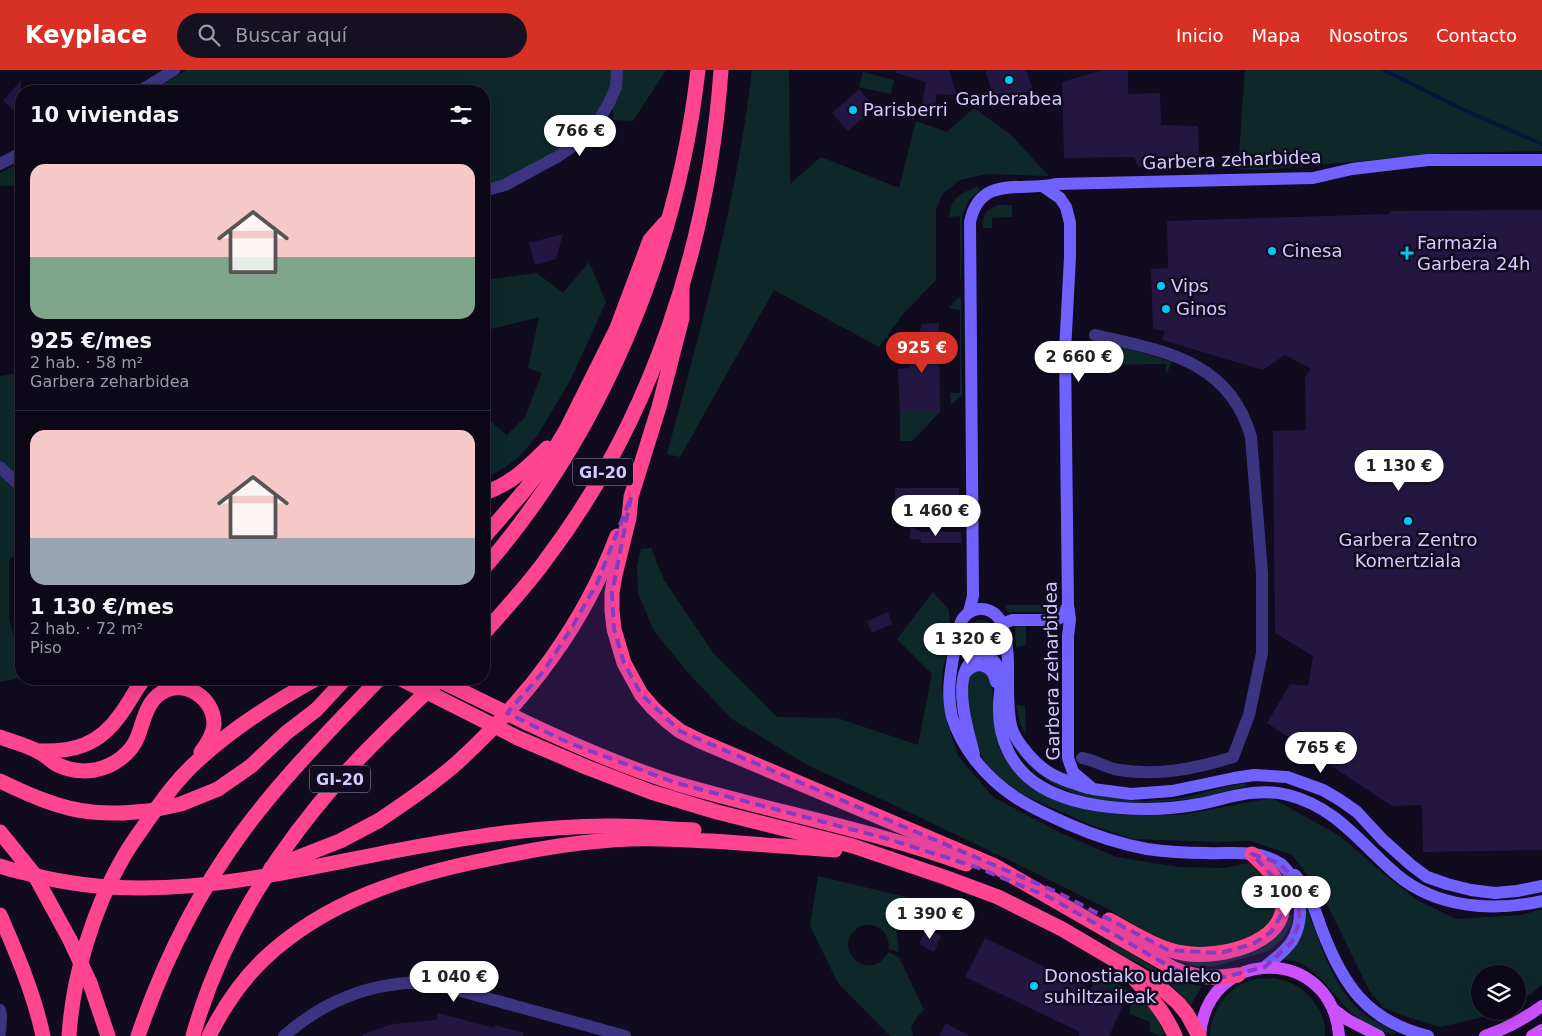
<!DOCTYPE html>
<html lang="es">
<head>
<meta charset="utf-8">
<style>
	body { margin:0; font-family:"DejaVu Sans",sans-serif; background:#151120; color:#f1f3f6; height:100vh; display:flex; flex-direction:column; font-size:19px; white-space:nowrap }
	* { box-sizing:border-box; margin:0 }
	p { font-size:16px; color:#9a9aa1 }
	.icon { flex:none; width:28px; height:28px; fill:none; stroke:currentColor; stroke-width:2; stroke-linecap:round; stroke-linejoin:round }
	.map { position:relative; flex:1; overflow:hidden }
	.side { position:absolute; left:15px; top:15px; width:475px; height:600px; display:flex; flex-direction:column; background:#0c0817; border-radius:20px; box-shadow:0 5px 20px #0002,0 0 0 1px #2c2936 }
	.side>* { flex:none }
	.tools { position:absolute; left:1471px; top:895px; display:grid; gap:10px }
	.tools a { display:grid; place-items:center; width:55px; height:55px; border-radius:50%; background:#0c0817; box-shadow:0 5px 20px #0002,0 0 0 1px #2c2936; font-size:25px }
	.price { position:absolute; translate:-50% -42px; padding:0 11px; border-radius:18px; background:#fff; color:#222; font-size:16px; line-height:32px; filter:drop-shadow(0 1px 2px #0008) }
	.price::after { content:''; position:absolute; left:50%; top:30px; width:15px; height:11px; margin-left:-8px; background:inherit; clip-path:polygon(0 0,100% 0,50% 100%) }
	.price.selected { background:#d93025; color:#fff }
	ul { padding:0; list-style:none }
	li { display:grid; align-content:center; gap:10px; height:265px; padding:0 15px }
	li+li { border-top:1px solid #2c2936 }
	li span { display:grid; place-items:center; height:155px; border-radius:15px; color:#555 }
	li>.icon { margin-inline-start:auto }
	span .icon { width:90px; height:90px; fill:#fffc; stroke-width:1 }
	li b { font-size:21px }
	h2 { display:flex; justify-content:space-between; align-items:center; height:60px; padding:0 15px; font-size:21px }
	header { display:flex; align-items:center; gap:30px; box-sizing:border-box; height:70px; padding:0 25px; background:#d93025; color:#fff }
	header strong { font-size:24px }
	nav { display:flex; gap:28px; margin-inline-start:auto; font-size:18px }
	.search { width:350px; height:45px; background:#151120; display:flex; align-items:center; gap:12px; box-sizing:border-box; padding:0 18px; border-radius:28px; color:#9a9aa1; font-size:19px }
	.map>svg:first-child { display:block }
	.green { fill:#0e282a }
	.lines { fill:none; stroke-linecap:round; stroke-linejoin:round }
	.stream { stroke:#07163d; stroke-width:4 }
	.building { fill:#231741 }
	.street { stroke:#3d3481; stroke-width:12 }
	.secondary { stroke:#7161ff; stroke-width:12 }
	.primary { stroke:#cb51ff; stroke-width:12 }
	.highway { stroke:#ff4590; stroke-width:15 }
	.highway-bridge { stroke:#ff4590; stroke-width:15 }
	.marked { fill:#843cc5; fill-opacity:0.2; stroke:#843cc5; stroke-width:4; stroke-dasharray:10 6; stroke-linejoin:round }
	.poi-dot { fill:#00caf5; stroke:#100b1f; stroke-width:2 }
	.labels { text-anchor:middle; stroke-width:5; stroke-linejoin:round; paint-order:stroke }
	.shield { fill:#100b1f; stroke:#9991bc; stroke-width:1 }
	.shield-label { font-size:16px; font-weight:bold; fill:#d4caff }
	.poi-label { font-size:18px; fill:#d4caff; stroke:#100b1f; text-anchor:start }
	.street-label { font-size:18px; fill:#d4caff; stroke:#100b1f }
</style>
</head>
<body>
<header>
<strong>Keyplace</strong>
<div class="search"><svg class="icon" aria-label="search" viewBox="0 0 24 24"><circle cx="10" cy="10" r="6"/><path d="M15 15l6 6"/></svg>Buscar aquí</div>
<nav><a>Inicio</a><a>Mapa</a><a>Nosotros</a><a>Contacto</a></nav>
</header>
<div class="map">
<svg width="1542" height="966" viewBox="0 0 1542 966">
	<rect width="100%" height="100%" fill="#100b1f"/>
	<g class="green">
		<path d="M187,0H666L633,51L613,50V16C606,27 601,41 593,50C573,74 514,108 484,117V21H152Z"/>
		<path d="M752,0H789L790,114L821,87L899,118L916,51L947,62L974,38L1011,65L1049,106L987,104L960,110L943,123L936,140V210L904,243L879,277L774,220L680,387L667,384C701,257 737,131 752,0Z"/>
		<polygon points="1245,0 1542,0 1542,81 1450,83 1262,100 1238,99"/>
		<polygon points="863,2 894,10 891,24 859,17"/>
		<polygon points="21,92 21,115 0,116 0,103"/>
		<path d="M978,116L980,120L969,130L962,146L961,209H960V146L949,147C951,126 961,124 978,116Z"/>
		<path d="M998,135H1012V147L992,148V158H983C983,143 984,142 998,135Z"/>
		<polygon points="589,192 606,232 570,311 537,366 519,387 504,398 484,409 484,346 507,365 525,347 542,303 528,298 539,247 491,259 484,258 484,210 537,203 563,223"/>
		<polygon points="959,227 961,228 962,325 951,335 950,323 960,323 960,240 949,238"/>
		<polygon points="1096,269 1172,292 1166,305 1166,294 1089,295 1079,281 1079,277"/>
		<polygon points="21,303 21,480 9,490 9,550 21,588 21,608 0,612 0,306"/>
		<polygon points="900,342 940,342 912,371 900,371"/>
		<polygon points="651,478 664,510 714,584 777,647 837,648 918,675 932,604 897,569 933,522 949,540 950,554 949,577 943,598 942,617 946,649 958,686 993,727 1063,764 1116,787 1178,797 1224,798 1248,793 1260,798 1278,820 1273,854 1246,871 1219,877 1185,877 1155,868 1110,840 1015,793 892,734 809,696 732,649 691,606 654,561 638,523 637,495 641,479"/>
		<polygon points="1005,535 1055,535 1055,542 1009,542 1007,541"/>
		<circle cx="981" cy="561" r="11"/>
		<polygon points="1026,555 1026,575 1016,577 1015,556"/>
		<polygon points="984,600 992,611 994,651 1014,697 1104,741 1124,745 1182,745 1272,728 1340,766 1379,800 1417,830 1456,849 1521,845 1542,839 1542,914 1531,924 1518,931 1518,904 1480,904 1480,941 1498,941 1479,948 1440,957 1404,946 1384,938 1370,922 1322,824 1292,785 1251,771 1214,772 1133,769 1094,756 1009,719 984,691 973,664 966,634 969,606 973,602"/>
		<polygon points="1016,635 1025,636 1026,666 1020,653"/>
		<path d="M1018,679L1031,694L1127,730L1147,731L1182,728L1234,715L1246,713L1247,716C1230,719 1215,725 1198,727C1147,736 1075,738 1034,700C1028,695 1023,689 1018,683Z"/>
		<path d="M818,806L910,828L896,856L899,882L889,879C890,867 882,855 869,855C864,854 859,857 855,860C832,880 871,915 888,882L899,887L924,940L917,947L911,958L913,966H890L838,913L810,856Z"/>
		<path d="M1302,826C1316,861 1329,908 1355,936C1367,949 1382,954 1397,963C1388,965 1379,960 1371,956C1365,952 1358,948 1352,943C1332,926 1314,889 1284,890L1283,888C1307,867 1306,856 1302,826Z"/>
		<path d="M1290,845H1292C1293,859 1279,874 1268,881L1213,897L1195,896L1174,890V887L1272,869L1286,854Z"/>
		<path d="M1112,870C1141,889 1167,910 1202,916L1190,936C1172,908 1138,894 1110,878Z"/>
		<polygon points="1104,907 1132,922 1153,941 1165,964 1159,966 1150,961 1150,952 1130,944 1130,939 1132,931 1094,913 1095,909"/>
		<path d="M1274,908C1280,910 1288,911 1293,914C1311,923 1327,945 1325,966H1210C1210,940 1229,915 1255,909C1261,908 1268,909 1274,908Z"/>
	</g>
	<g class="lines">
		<polyline class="stream" points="1384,0 1464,40 1542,74"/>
	</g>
	<g class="building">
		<polygon points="896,0 949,0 957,25 937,24 933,47 920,45 926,12 896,3"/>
		<polygon points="985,0 1026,0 1033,20 996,33"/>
		<polygon points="1102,0 1128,0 1128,24 1160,23 1161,55 1198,56 1199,86 1161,87 1158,94 1152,99 1144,100 1137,94 1134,87 1064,88 1062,12"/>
		<polygon points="21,10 21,46 3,31"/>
		<polygon points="859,19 875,37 848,61 832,43"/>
		<polygon points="1542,140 1542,780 1423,782 1422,735 1392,736 1267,653 1290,614 1308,616 1313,586 1275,563 1273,361 1306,360 1305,307 1311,299 1285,285 1263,300 1162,270 1165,261 1153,259 1151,199 1168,198 1167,151 1390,144 1390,141"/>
		<polygon points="563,164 556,189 535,195 529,173"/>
		<polygon points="939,253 940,342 900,342 898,299 909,298 922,254"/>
		<polygon points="895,418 959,418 959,433 895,434"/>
		<polygon points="910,456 922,462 961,462 962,473 921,473 921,470 910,469"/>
		<polygon points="888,542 892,554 872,563 867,551"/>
		<polygon points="926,858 941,866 934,882 919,874"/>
		<polygon points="985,868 1091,919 1094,913 1126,929 1109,966 1079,966 1080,962 965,907"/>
		<polygon points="438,943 494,958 495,955 524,963 523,966 363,966 363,964 393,954 436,950"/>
		<polygon points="946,953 969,966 939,966"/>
	</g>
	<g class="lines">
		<g class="street">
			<polyline points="140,21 174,0"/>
			<polyline points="0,94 21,83"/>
			<polyline points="484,121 505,115 557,87 583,69 594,58 609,33 616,17 617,0"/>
			<polyline points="0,397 19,415 21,420"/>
			<path d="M1082,688C1095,690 1106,698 1119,700C1159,706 1195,699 1233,687L1249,645L1262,583V503L1251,367C1229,289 1162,281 1095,265"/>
			<polyline points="0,940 1,946 0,963"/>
			<path d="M284,966C316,938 355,919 397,914C409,912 421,913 432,913L625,966"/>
		</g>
		<g class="secondary">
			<polyline points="1044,117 1060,128 1066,137 1070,153 1070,187 1065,281 1068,535 1070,549 1068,566 1068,688 1073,702 1093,719 1131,724 1172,721 1234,708 1254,705 1287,707 1323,720 1340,730 1357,742 1383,770 1411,795 1427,807 1447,814 1471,820 1495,823 1517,821 1542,816"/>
			<circle cx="981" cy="561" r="22"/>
			<path d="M969,542L973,526L970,152C980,104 1022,122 1056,114L1313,108L1352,99L1428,90H1542"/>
			<polyline points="1002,554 1012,550 1056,550 1063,546 1068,535"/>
			<path d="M958,561C953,590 945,618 952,647C957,663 965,677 975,690C1002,724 1029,737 1068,754C1093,765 1120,774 1147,779C1167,782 1187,783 1207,783C1225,784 1243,781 1260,785C1267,787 1275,790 1281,794C1301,812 1306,848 1292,871C1286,881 1274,889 1265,897"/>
			<path d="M1003,561C1009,578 1008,596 1008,614C1008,628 1008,642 1011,656C1013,664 1019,673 1024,679C1043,704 1059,709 1088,718"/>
			<path d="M985,583C992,588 998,594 1000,603C1002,614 999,626 999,637C998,669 1012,699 1040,716C1080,741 1154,743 1199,734C1229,728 1256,717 1288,725C1336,737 1360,773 1396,804C1436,838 1492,842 1542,831"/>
			<path d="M966,602C978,589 993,596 996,612"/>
			<path d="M974,684C968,661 955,620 967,597C970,591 975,587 981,583"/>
			<path d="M1295,805C1310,821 1315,841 1322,860C1343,915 1367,951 1428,966"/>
		</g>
		<g class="primary">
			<polyline points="1333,939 1348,950 1379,966"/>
			<path d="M1200,966C1207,874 1333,876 1339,966"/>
			<path d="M1485,966C1506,959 1524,949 1542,936"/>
			<polyline points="1532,966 1542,960"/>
		</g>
		<g class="highway">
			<path d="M682,217V248L659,337L631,427L629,448L615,505L612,523V541L614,559L624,593L641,624L653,638L666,650L680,661L700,671L995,796L1174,899C1196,908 1215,909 1238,905"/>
			<path d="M484,423C510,415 528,397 547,378"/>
			<polyline points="484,467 524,421 548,390 566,360 617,258 650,170 665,153"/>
			<path d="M484,498C602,363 678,178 698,0"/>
			<path d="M484,563C505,539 528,515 547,488C652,349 709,173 721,0"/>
			<path d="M527,653C576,676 626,698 678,714C774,742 872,760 966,794"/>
			<path d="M0,667C13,672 27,675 39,682C46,685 51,692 58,695C69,700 83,702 95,700C114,696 131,684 138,666C144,650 146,633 161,623C184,608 215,628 214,655C213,664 207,674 201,682"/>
			<polyline points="518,668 586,697 651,722 717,742 853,776 947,808 998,827 1062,859 1159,916 1178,933 1187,944 1199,966"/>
			<path d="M39,681C74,682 99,675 120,645C129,633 135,620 144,609"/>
			<path d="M0,711C29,725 60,739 92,742C102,743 113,743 123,743"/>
			<polyline points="218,719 251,696 286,663 316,640 345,609"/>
			<path d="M378,751C405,733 433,714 458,692C528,628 583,556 617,466"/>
			<polyline points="0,762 34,804 70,870"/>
			<path d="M389,782C462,768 540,755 615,756C641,756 668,759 694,760"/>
			<path d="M0,845C17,884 34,924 43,966"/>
			<path d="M1109,850C1132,862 1157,879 1183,883C1221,890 1302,871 1279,816C1274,803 1261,793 1252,784"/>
			<path d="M1131,905C1148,924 1165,942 1175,966"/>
			<polyline points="90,913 108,966"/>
			<path d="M69,966C73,905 93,839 124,786C132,772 142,759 151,746C164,728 176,711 192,696C228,661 272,633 316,609"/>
			<path d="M138,966C163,893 195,827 241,764C282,708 331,659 379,609"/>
			<path d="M193,966C220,868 274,784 341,708C371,674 407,641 440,609"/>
			<path d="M209,966C223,938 241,911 264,889C325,831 408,805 489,789C530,780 570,773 612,770C650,767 688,770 726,772C762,775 799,777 835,780"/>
		</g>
		<g class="highway-bridge">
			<polyline points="401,609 518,668"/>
			<polyline points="437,609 527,653"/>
			<polyline points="123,743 148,741 181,734 218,719"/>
			<path d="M0,796C11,800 22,802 33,805C153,836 270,805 389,782"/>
			<polyline points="271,798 340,771 378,751"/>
			<polyline points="70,870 90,913"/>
		</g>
	</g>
	<path class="marked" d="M631,427L612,523L614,559L624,593L641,624L680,661L1057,822L1168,880L1220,883L1253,874L1271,862L1280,847L1281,823L1275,809L1252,784L1279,793L1287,801L1297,819L1300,851L1292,872L1265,897L1225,907L1197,906L1174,899L1051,828L976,797L888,769L676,713L569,673L507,643L542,603L571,559L597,513Z"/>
	<g class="poi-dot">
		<circle cx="1009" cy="10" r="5"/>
		<circle cx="853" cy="40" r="5"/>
		<circle cx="1272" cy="181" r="5"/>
		<path d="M1404.5 175.5h5v5h5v5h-5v5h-5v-5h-5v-5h5z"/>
		<circle cx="1161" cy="216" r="5"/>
		<circle cx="1166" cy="239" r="5"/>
		<circle cx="1408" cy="451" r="5"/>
		<circle cx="1034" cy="916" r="5"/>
	</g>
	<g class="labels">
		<g class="shield">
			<rect x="573" y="388.5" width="60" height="27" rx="4"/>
			<rect x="310" y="695.5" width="60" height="27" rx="4"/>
		</g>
		<g class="shield-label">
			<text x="603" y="408">GI-20</text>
			<text x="340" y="715">GI-20</text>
		</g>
		<g class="poi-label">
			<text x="1009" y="35" text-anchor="middle">Garberabea</text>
			<text x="863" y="46">Parisberri</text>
			<text x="1417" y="179">Farmazia<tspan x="1417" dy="21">Garbera 24h</tspan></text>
			<text x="1282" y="187">Cinesa</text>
			<text x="1171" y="222">Vips</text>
			<text x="1176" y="245">Ginos</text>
			<text x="1408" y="476" text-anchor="middle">Garbera Zentro<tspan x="1408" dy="21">Komertziala</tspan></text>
			<text x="1044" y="912">Donostiako udaleko<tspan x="1044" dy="21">suhiltzaileak</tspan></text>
		</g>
		<g class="street-label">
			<text transform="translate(1232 90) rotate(-2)" y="6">Garbera zeharbidea</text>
			<text transform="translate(1052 601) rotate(-91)" y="6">Garbera zeharbidea</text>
		</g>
	</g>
</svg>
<div class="tools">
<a><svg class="icon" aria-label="layers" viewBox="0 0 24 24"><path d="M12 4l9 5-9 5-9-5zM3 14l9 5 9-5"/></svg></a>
</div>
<b class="price" style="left:580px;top:87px">766 €</b>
<b class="price selected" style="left:922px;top:304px">925 €</b>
<b class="price" style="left:1079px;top:313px">2 660 €</b>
<b class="price" style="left:1399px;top:422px">1 130 €</b>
<b class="price" style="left:936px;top:467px">1 460 €</b>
<b class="price" style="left:968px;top:595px">1 320 €</b>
<b class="price" style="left:1321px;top:704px">765 €</b>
<b class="price" style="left:1286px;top:848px">3 100 €</b>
<b class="price" style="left:930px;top:870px">1 390 €</b>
<b class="price" style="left:454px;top:933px">1 040 €</b>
<section class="side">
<h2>10 viviendas<svg class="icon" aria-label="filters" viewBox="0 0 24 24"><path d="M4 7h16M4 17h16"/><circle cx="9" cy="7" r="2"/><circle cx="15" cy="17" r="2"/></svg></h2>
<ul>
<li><span style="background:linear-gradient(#f6c9c9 60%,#7fa58c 0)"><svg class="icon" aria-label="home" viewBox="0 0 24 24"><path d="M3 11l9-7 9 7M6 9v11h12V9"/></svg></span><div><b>925 €/mes</b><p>2 hab. · 58 m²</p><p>Garbera zeharbidea</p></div></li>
<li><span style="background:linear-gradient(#f6c9c9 70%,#9aa5b1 0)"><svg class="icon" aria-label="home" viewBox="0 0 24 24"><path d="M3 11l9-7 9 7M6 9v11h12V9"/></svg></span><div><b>1 130 €/mes</b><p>2 hab. · 72 m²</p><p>Piso</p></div></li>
</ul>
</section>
</div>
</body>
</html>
